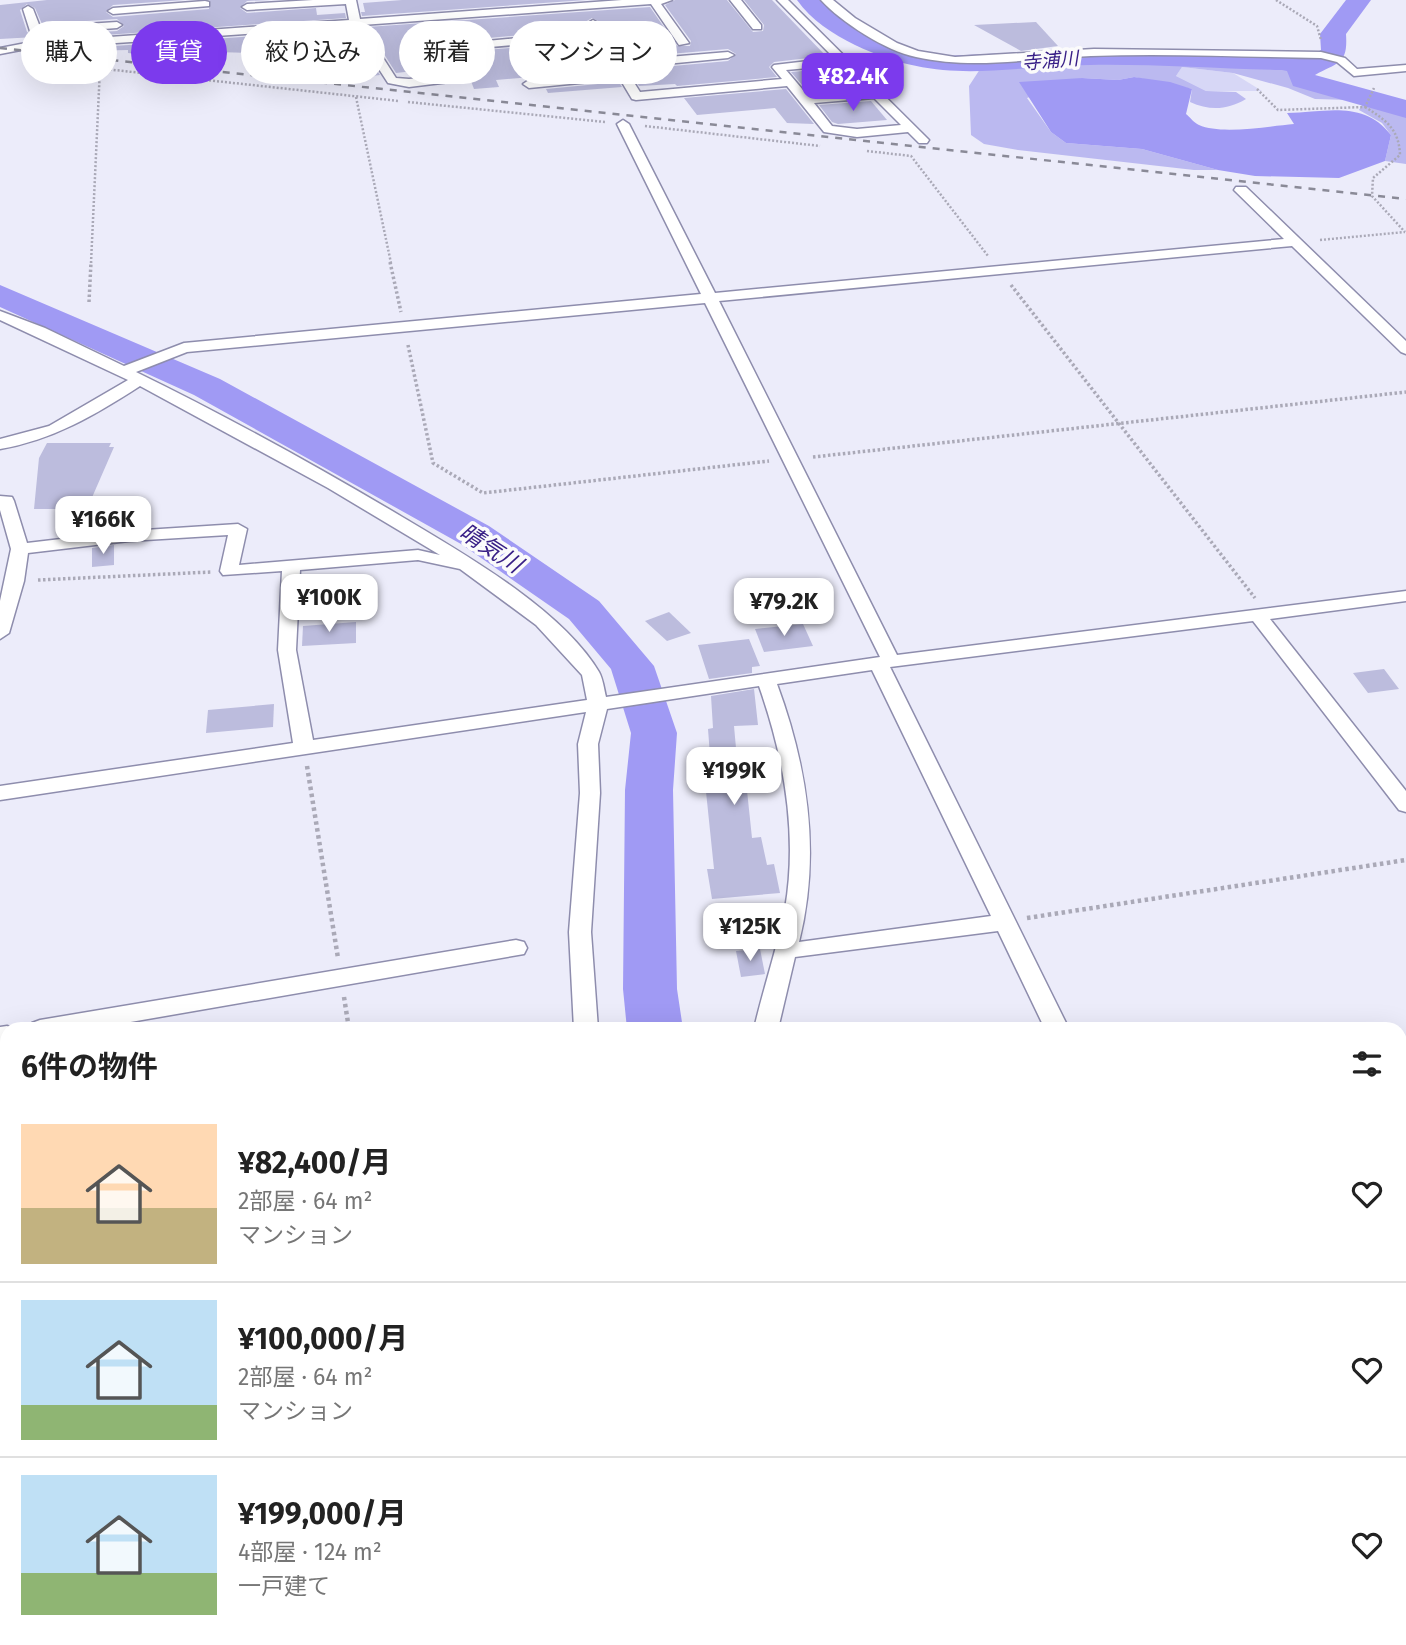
<!DOCTYPE html>
<html lang="ja">
<head>
<meta charset="utf-8">
<style>
	body { margin:0; font-family:"Fira Sans","Noto Sans JP",sans-serif; background:#f6f6f6; color:#222; height:100vh; display:flex; flex-direction:column; font-size:26px; white-space:nowrap }
	* { box-sizing:border-box; margin:0 }
	p { font-size:23px; color:#767676 }
	.icon { flex:none; width:38px; height:38px; fill:none; stroke:currentColor; stroke-width:2; stroke-linecap:round; stroke-linejoin:round }
	.map { position:relative; flex:1; overflow:hidden }
	.details { position:absolute; left:0px; top:1022px; width:1407px; height:623px; display:flex; flex-direction:column; background:#fff; border-radius:21px 21px 0 0; box-shadow:0 7px 28px #0002 }
	.details>* { flex:none }
	.banner { position:absolute; left:21px; top:21px; width:700px; height:63px; display:flex; gap:14px }
	.price { position:absolute; translate:-50% -60px; padding:0 16px; border-radius:14px; background:#fff; color:#222; font-size:23px; line-height:46px; filter:drop-shadow(0 2px 4px #0008) }
	.price::after { content:''; position:absolute; left:50%; top:42px; width:21px; height:16px; margin-left:-10px; background:inherit; clip-path:polygon(0 0,100% 0,50% 100%) }
	.price.active { background:#7c3aed; color:#fff }
	ul { padding:0; list-style:none }
	li { display:flex; align-items:center; gap:21px; height:175px; padding:0 21px }
	li+li { border-top:2px solid #e0e0e0 }
	li span { display:grid; place-items:center; flex:none; width:196px; height:140px; border-radius:0px; color:#555 }
	li>.icon { margin-inline-start:auto }
	span .icon { width:84px; height:84px; fill:#fffc; stroke-width:1 }
	li b { font-size:30px }
	h2 { display:flex; justify-content:space-between; align-items:center; height:84px; padding:0 21px; font-size:30px }
	.tag { padding:0 24px; border-radius:32px; background:#fff; box-shadow:0 7px 28px #0002; font-size:24px; line-height:63px }
	.tag.active { background:#7c3aed; color:#fff }
	.map>svg:first-child { display:block }
	.green { fill:#d7d7f6 }
	.forest { fill:#bbb9f0 }
	.water { fill:#a09af4 }
	.lines { fill:none; stroke-linecap:round; stroke-linejoin:round }
	.river { fill:#a09af4; fill-rule:evenodd }
	.building { fill:#bcbcdd; fill-rule:evenodd }
	.minor-casing { stroke:#8e8dad; stroke-width:3 }
	.path-far3 { stroke:#aaa9b7; stroke-width:2.5; stroke-dasharray:2 2; stroke-linecap:butt }
	.path-far2 { stroke:#aaa9b7; stroke-width:3.5; stroke-dasharray:2.5 2.5; stroke-linecap:butt }
	.path-far1 { stroke:#aaa9b7; stroke-width:4.5; stroke-dasharray:3.5 3.5; stroke-linecap:butt }
	.path { stroke:#aaa9b7; stroke-width:6; stroke-dasharray:4.5 4.5; stroke-linecap:butt }
	.minor { fill:#fff; fill-rule:evenodd }
	.rail { stroke:#8a8a97; stroke-width:2.5; stroke-dasharray:7 7; stroke-linecap:butt }
	.labels { text-anchor:middle; stroke-width:7; stroke-linejoin:round; paint-order:stroke }
	.far-water-label { font-size:19px; font-style:italic; fill:#392087; stroke:#fbfbfb }
	.water-label { font-size:23px; font-style:italic; fill:#392087; stroke:#fbfbfb }
</style>
</head>
<body>
<div class="map">
<svg width="1406" height="1645" viewBox="0 0 1406 1645">
	<rect width="100%" height="100%" fill="#ececfa"/>
	<polygon class="green" points="1182,67 1233,73 1262,91 1206,91 1176,76"/>
	<path class="forest" d="M1090,54L1327,60L1330,65L1312,71L1315,81L1406,108V164L1385,161L1391,135L1382,123L1359,110L1362,105L1349,100L1315,99L1288,88L1233,73L1182,67L1176,76L1206,91L1236,92L1246,99C1227,110 1210,111 1190,102L1192,89L1134,77L1118,80L1082,78L1027,98L1051,132L1066,143L1142,149L1218,170H1194L1018,150L984,144L971,135L969,86L984,63Z"/>
	<path class="water" d="M1134,77L1170,82L1192,89L1186,114C1190,117 1194,123 1199,125C1221,135 1270,126 1294,124L1287,113C1326,112 1364,100 1391,135L1385,161L1339,178L1255,176L1218,170L1142,149L1066,143L1051,132L1019,82L1082,78L1118,80Z"/>
	<g class="lines">
		<g class="river">
			<path d="M797,0H823L852,22L897,45L945,56L1090,49L1282,54L1307,58L1321,50L1320,34L1346,0H1371L1346,34C1348,64 1339,62 1315,75L1406,100V118L1293,86L1287,71L1282,70C1218,69 1154,64 1090,65C999,66 943,87 855,45C833,34 811,20 797,0Z"/>
			<polygon points="0,285 220,379 489,526 599,601 654,666 677,733 673,790 677,989 683,1029 627,1029 623,989 625,790 631,733 611,669 569,619 461,544 194,395 0,307"/>
			<polygon points="721,1638 793,1638 795,1645 721,1645"/>
		</g>
	</g>
	<g class="building">
		<path d="M47,0H184L113,5L106,12L113,17L209,9L210,0H270L247,1L240,8L247,13L316,8L317,15L345,13L346,18L35,40V37L0,39V5ZM27,4L35,8L42,24L117,19L124,26L117,31L35,36L27,32L20,10Z"/>
		<polygon points="402,0 586,0 362,16 361,12 365,12 363,3"/>
		<polygon points="675,0 727,0 753,32 763,31 764,25 744,0 772,0 826,56 774,62 769,67 777,77 677,86 675,84 639,86 629,70 728,61 736,54 728,49 622,58 600,22 592,18 585,22 588,29 445,42 441,48 451,73 415,76 413,71 396,73 367,27 650,7 677,46 690,46 691,41 665,5"/>
		<polygon points="1036,22 1058,46 1021,51 974,25"/>
		<polygon points="350,29 355,37 287,42 287,33"/>
		<polygon points="271,35 271,49 280,55 363,49 380,75 354,78 347,65 277,70 275,59 255,61 253,53 215,52 213,39"/>
		<polygon points="188,41 188,48 173,58 128,53 128,50 84,51 84,48"/>
		<polygon points="595,41 597,44 521,50 513,57 521,62 604,56 612,70 496,80 499,87 474,89 460,52"/>
		<polygon points="836,68 846,80 851,79 861,89 809,93 791,72"/>
		<polygon points="619,82 622,87 548,93 546,89"/>
		<polygon points="786,89 814,124 787,123 775,108 697,115 684,98"/>
		<polygon points="871,101 887,120 838,124 832,122 819,105"/>
		<polygon points="47,443 111,443 109,447 114,447 87,509 34,509 39,458"/>
		<polygon points="114,545 114,565 92,567 92,548"/>
		<polygon points="669,612 691,633 667,641 645,621"/>
		<polygon points="356,622 356,643 302,646 303,626"/>
		<polygon points="803,624 813,646 764,652 755,629"/>
		<polygon points="749,639 760,666 752,667 752,673 709,679 698,645"/>
		<polygon points="1384,669 1399,689 1368,693 1353,673"/>
		<polygon points="754,689 758,725 734,726 739,781 746,781 752,838 761,837 767,865 774,864 780,893 712,899 707,869 714,869 705,782 712,782 708,729 713,728 711,696"/>
		<polygon points="274,704 273,727 206,733 208,710"/>
		<polygon points="760,949 765,974 741,977 736,951"/>
	</g>
	<g class="lines">
		<defs>
			<g id="minor">
				<path d="M313,0H356L360,19L622,0H672L661,4L689,43L679,45L651,4L362,25L396,78L409,79L455,75L443,47L445,45L592,31L588,23L593,20L598,23L621,61L728,52L734,55L728,58L625,68L640,92L782,79L772,67L774,65L834,58L777,0H788L929,140L927,143H919L908,132L857,137L824,132L787,86L636,100L632,99L620,79L529,88L523,84L529,80L616,72L605,53L521,59L515,56L521,53L601,46L596,38L456,50L468,78L466,80L409,87L388,83L364,46L280,52L274,49L273,32L202,37L203,55L197,58L191,55V38L26,49L0,54V48L26,43L349,20L346,4L247,10L242,7L247,4ZM351,26L360,39L285,45L284,31ZM841,65L867,91L808,96L786,70ZM874,98L901,125L857,129L832,126L814,103Z"/>
				<polygon points="730,0 741,0 761,25 761,29 753,29"/>
				<path d="M821,0H833L855,18L897,43L918,51L955,57L1094,49L1321,52L1345,58L1357,69L1406,65V71L1354,76L1337,62L1321,58C1245,57 1167,53 1091,56C1034,58 973,70 916,57C886,51 841,22 821,0Z"/>
				<polygon points="205,1 209,2 209,6 113,14 108,11 113,8"/>
				<polygon points="28,6 33,9 40,27 117,22 122,25 117,28 36,34 30,31 23,9"/>
				<path d="M623,120L629,124L715,293L1284,239L1234,190L1236,187H1246L1406,341V354L1401,352L1292,246L719,301L897,655L1406,591V601L1270,619L1406,791V812L1399,810L1253,621L890,667L1069,1029H1045L998,931L795,957L778,1029H754C763,989 777,949 785,909C798,834 784,757 759,686L607,709L598,744L600,793L591,932L598,1029H574L569,932L580,793L578,744L586,712L0,800V786L293,743L278,650L282,571L223,575L220,571L228,535L129,541L28,553L24,581L9,633L0,639V601L11,549L0,510V496L12,497L14,501L27,543L129,531L238,524L247,529L239,565L418,550L440,555L328,488L140,386C95,415 53,440 0,449V439L49,426L128,380L0,320V311L45,328L124,366L184,343L701,294L617,124ZM705,303L880,657L606,697C604,689 603,679 599,672C562,609 461,552 399,515C313,464 226,416 136,372L187,352ZM418,560L460,569L536,625L582,675L587,700L313,740L296,650L300,570ZM872,670L991,916L799,942C821,854 808,768 777,684Z"/>
				<polygon points="516,940 524,942 527,948 524,954 90,1029 28,1029 32,1023 40,1020"/>
				<polygon points="7,1026 15,1029 7,1029 7,1044 0,1045 0,1027"/>
				<polygon points="7,1445 7,1471 0,1472 0,1446"/>
				<polygon points="1400,1627 1406,1645 1377,1645 1374,1638 1400,1638"/>
				<polygon points="629,1638 661,1638 662,1645 630,1645"/>
				<polygon points="801,1638 833,1638 834,1645 802,1645"/>
				<polygon points="1016,1638 1048,1638 1051,1645 1019,1645"/>
			</g>
		</defs>
		<use href="#minor" class="minor-casing"/>
		<g class="path-far3">
			<polyline points="1276,0 1317,26 1321,40"/>
			<polyline points="50,63 399,101"/>
			<polyline points="1257,89 1278,110 1365,107 1374,88"/>
			<polyline points="356,97 391,263"/>
			<polyline points="408,102 605,122"/>
			<path d="M1365,107C1386,120 1399,129 1400,155L1373,178L1372,196L1405,232"/>
			<polyline points="645,126 820,146"/>
			<polyline points="867,151 911,156 988,256"/>
			<polyline points="1320,240 1405,232"/>
			<polyline points="91,263 100,68"/>
		</g>
		<g class="path-far2">
			<polyline points="390,262 401,312"/>
			<polyline points="1011,285 1255,598"/>
			<polyline points="89,302 91,262"/>
			<polyline points="408,345 433,463 483,493 769,461"/>
			<polyline points="813,457 1406,392"/>
			<polyline points="38,580 211,572"/>
		</g>
		<g class="path-far1">
			<polyline points="307,766 338,958"/>
			<polyline points="1027,918 1406,860"/>
			<polyline points="344,997 349,1029"/>
		</g>
		<g class="path">
			<polyline points="1400,1285 1406,1283"/>
			<polyline points="446,1638 447,1645"/>
		</g>
		<use href="#minor" class="minor"/>
		<polyline class="rail" points="0,48 1406,199"/>
	</g>
	<g class="labels">
		<g class="far-water-label">
			<text transform="translate(1050 60) rotate(-5)" y="7">寺浦川</text>
		</g>
		<g class="water-label">
			<text transform="translate(491 548) rotate(33)" y="8">晴気川</text>
		</g>
	</g>
</svg>
<b class="price active" style="left:853px;top:113px">¥82.4K</b>
<b class="price" style="left:103px;top:556px">¥166K</b>
<b class="price" style="left:329px;top:634px">¥100K</b>
<b class="price" style="left:784px;top:638px">¥79.2K</b>
<b class="price" style="left:734px;top:807px">¥199K</b>
<b class="price" style="left:750px;top:963px">¥125K</b>
<div class="banner">
<a class="tag">購入</a>
<a class="tag active">賃貸</a>
<a class="tag">絞り込み</a>
<a class="tag">新着</a>
<a class="tag">マンション</a>
</div>
<section class="details">
<h2>6件の物件<svg class="icon" aria-label="filters" viewBox="0 0 24 24"><path d="M4 7h16M4 17h16"/><circle cx="9" cy="7" r="2"/><circle cx="15" cy="17" r="2"/></svg></h2>
<ul>
<li><span style="background:linear-gradient(#ffd9b3 60%,#c2b280 0)"><svg class="icon" aria-label="home" viewBox="0 0 24 24"><path d="M3 11l9-7 9 7M6 9v11h12V9"/></svg></span><div><b>¥82,400/月</b><p>2部屋 · 64 m²</p><p>マンション</p></div><svg class="icon" aria-label="heart" viewBox="0 0 24 24"><path d="M12 20l-8-8c-3-5 5-10 8-4 3-6 11-1 8 4z"/></svg></li>
<li><span style="background:linear-gradient(#bfe0f5 75%,#8fb573 0)"><svg class="icon" aria-label="home" viewBox="0 0 24 24"><path d="M3 11l9-7 9 7M6 9v11h12V9"/></svg></span><div><b>¥100,000/月</b><p>2部屋 · 64 m²</p><p>マンション</p></div><svg class="icon" aria-label="heart" viewBox="0 0 24 24"><path d="M12 20l-8-8c-3-5 5-10 8-4 3-6 11-1 8 4z"/></svg></li>
<li><span style="background:linear-gradient(#bfe0f5 70%,#8fb573 0)"><svg class="icon" aria-label="home" viewBox="0 0 24 24"><path d="M3 11l9-7 9 7M6 9v11h12V9"/></svg></span><div><b>¥199,000/月</b><p>4部屋 · 124 m²</p><p>一戸建て</p></div><svg class="icon" aria-label="heart" viewBox="0 0 24 24"><path d="M12 20l-8-8c-3-5 5-10 8-4 3-6 11-1 8 4z"/></svg></li>
</ul>
</section>
</div>
</body>
</html>
